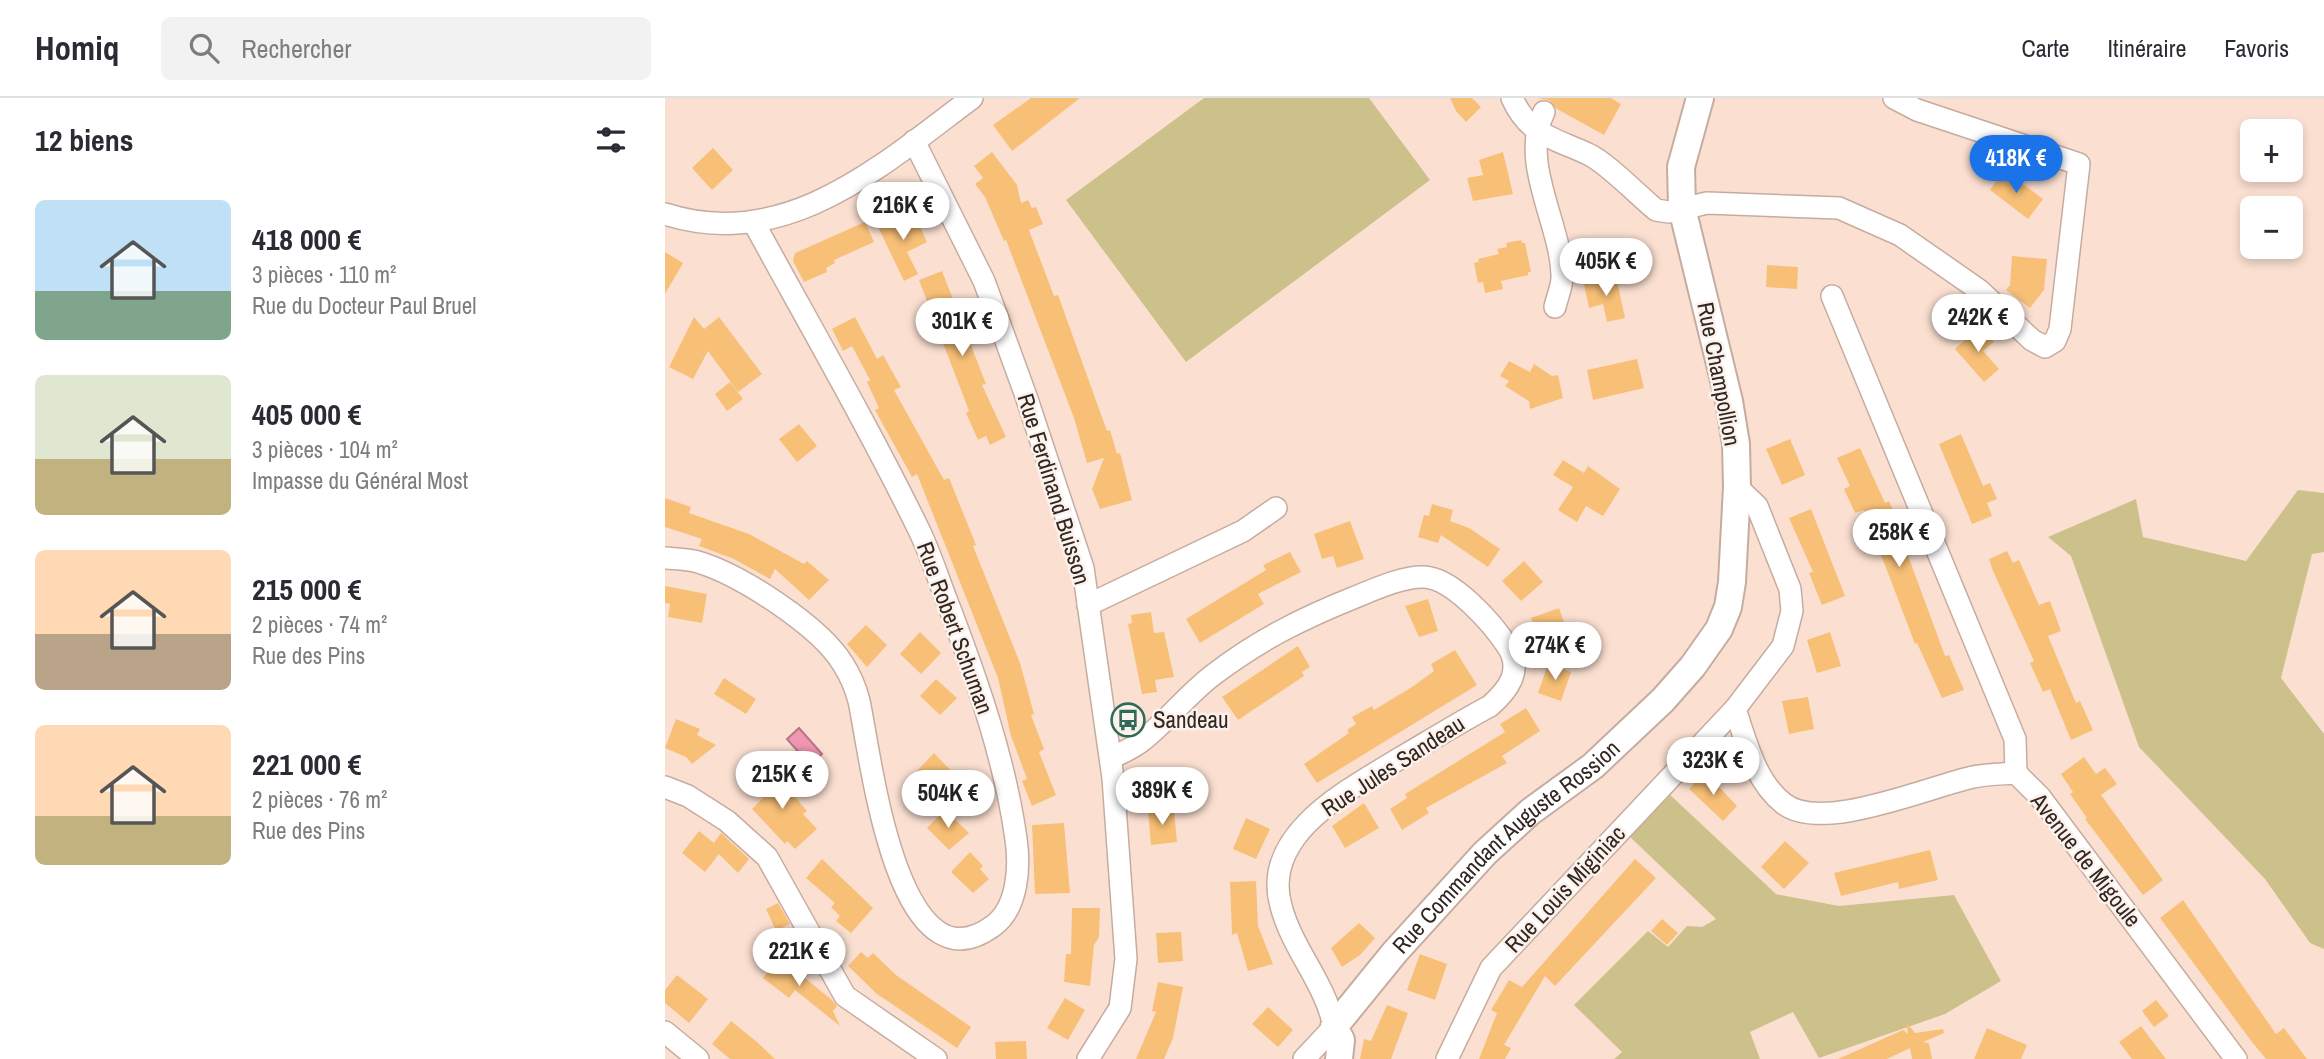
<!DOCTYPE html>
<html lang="fr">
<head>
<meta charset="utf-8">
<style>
	body { margin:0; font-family:"Archivo Narrow",sans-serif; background:#f2f2f3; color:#2b2b33; height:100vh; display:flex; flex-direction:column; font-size:26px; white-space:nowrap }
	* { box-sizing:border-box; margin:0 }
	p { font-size:23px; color:#7c7c81 }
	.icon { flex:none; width:38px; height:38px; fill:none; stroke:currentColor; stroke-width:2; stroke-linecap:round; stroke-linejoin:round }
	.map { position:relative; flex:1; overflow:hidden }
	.sheet { display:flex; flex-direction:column; background:#fff; width:665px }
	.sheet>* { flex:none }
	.controls { position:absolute; left:1575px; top:21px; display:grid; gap:14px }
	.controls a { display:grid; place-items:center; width:63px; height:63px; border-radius:10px; background:#fff; box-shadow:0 4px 10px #0003; font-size:35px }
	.price { position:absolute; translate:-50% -60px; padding:0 16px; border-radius:24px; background:#fff; color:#222; font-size:23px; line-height:46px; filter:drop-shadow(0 2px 4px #0008) }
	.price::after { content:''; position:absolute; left:50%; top:42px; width:21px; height:16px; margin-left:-10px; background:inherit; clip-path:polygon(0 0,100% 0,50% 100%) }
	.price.on { background:#1a73e8; color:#fff }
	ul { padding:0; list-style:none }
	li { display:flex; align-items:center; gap:21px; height:175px; padding:0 35px }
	li span { display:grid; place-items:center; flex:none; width:196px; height:140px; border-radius:10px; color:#555 }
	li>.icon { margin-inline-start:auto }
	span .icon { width:84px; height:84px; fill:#fffc; stroke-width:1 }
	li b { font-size:30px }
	h2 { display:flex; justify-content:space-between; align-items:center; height:84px; padding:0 35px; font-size:30px }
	header { display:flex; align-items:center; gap:42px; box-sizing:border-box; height:98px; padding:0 35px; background:#fff; border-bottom:2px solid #e1e1e2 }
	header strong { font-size:33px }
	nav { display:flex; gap:38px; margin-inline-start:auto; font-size:24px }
	.search { width:490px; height:63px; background:#f2f2f3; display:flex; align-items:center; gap:18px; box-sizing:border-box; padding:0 24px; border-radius:10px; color:#7c7c81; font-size:26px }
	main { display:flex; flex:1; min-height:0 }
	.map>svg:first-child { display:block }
	.green { fill:#cdc18b }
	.water { fill:#f097b2; stroke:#b77587; stroke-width:2 }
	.building { fill:#f8c077 }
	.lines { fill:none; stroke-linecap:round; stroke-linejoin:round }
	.minor-casing { stroke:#c6ac9f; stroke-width:24 }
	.tertiary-casing { stroke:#c6ac9f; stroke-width:30 }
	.minor { stroke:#fff; stroke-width:21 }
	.tertiary { stroke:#fff; stroke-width:26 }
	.labels { text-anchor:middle; stroke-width:5; stroke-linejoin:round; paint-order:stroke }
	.street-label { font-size:23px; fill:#312722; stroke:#fcf1eb }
	.poi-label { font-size:23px; fill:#312722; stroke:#fcf1eb; text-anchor:start }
</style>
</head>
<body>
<header>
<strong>Homiq</strong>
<div class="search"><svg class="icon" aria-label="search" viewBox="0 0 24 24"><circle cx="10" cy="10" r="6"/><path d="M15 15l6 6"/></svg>Rechercher</div>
<nav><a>Carte</a><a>Itinéraire</a><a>Favoris</a></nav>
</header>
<main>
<section class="sheet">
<h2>12 biens<svg class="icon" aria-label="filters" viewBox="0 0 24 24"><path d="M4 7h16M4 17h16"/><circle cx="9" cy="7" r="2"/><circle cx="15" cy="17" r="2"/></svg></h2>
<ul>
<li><span style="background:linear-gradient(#bfe0f5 65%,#7fa58c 0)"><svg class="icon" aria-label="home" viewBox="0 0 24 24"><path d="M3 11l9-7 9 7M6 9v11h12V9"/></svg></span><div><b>418 000 €</b><p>3 pièces · 110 m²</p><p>Rue du Docteur Paul Bruel</p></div></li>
<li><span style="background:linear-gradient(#dfe7d0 60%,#c2b280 0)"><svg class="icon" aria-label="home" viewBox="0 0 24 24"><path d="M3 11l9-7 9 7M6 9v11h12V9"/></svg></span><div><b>405 000 €</b><p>3 pièces · 104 m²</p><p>Impasse du Général Most</p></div></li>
<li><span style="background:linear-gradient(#ffd9b3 60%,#b9a48a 0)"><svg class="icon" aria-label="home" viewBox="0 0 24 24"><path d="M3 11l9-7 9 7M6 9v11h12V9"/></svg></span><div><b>215 000 €</b><p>2 pièces · 74 m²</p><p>Rue des Pins</p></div></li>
<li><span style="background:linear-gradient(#ffd9b3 65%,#c2b280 0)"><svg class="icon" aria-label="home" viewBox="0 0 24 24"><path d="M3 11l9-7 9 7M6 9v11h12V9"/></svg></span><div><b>221 000 €</b><p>2 pièces · 76 m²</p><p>Rue des Pins</p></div></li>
</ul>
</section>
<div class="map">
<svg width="1659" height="961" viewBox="0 0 1659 961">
	<rect width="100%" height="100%" fill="#fbe0d2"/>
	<g class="green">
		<polygon points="539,0 704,0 765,82 521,264 401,102"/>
		<polygon points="1633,392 1659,395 1659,454 1647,456 1616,580 1659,636 1659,851 1645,845 1600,781 1474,649 1406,458 1383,439 1471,401 1478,439 1581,463"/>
		<polygon points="1002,694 1111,796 1174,808 1289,797 1336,883 1280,916 1154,960 1128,914 1085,934 1095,961 949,961 957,954 909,907 983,833 1003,849 1022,828 1037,829 1051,821 963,737"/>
	</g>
	<polygon class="water" points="134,630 157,656 145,667 122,641"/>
	<g class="building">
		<polygon points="366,0 415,0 347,53 328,27"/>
		<polygon points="785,0 807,0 816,9 801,24 791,13"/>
		<polygon points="872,0 946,0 956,6 939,37 892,11 884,2"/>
		<polygon points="48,50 68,72 47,92 27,70"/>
		<polygon points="327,54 352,87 356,105 363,102 367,110 371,109 378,126 364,132 389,198 393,197 442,333 445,332 452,356 455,355 467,402 435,411 427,391 439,360 422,365 409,320 341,142 339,143 320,99 310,86 318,80 309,68"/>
		<polygon points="838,54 848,96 808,103 802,80 818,77 814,62"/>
		<polygon points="1339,72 1378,101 1363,121 1325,92"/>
		<polygon points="248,113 262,144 242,154 253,176 239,183 213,129"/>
		<polygon points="200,124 209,144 169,162 170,165 161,170 162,174 139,184 128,163 130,155"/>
		<polygon points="856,142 857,145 860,145 866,174 863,174 863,177 836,183 838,191 820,195 818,184 813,185 809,165 814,164 813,161 834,156 832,151 842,149 841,145"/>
		<polygon points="0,154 18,165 0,196"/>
		<polygon points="1347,158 1382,161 1379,192 1365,210 1341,192 1345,187"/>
		<polygon points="1102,167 1133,169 1132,191 1101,189"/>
		<polygon points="277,173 321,286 317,287 341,339 325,347 321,338 313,342 301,315 304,313 254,182"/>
		<polygon points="951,178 960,220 942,224 938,206 924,210 919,186"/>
		<polygon points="29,219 39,231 54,219 97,276 73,294 43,253 28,281 4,269"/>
		<polygon points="190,219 212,261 218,257 236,289 229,292 279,382 284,380 311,447 308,448 355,565 369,616 366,617 379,651 374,654 391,697 367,708 357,683 362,681 346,638 333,580 252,376 247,379 210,312 214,310 202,284 205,282 187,248 178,253 167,231"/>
		<polygon points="1315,228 1329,244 1318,253 1334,271 1319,284 1290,251"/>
		<polygon points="972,261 979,290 928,302 922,272"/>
		<polygon points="844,263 865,274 869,266 887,278 893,277 898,300 865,311 864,303 840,288 844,283 835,278"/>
		<polygon points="65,284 78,301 62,313 50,296"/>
		<polygon points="134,326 152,348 132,364 114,341"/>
		<polygon points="1296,336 1318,388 1325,385 1332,401 1322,405 1327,418 1307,426 1274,346"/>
		<polygon points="1125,341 1140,377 1117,387 1101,351"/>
		<polygon points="1195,350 1220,405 1224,403 1235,429 1230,431 1245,463 1280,558 1284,557 1299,592 1277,600 1252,545 1250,546 1199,412 1190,415 1179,391 1185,388 1172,360"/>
		<polygon points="898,362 919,375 923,368 955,391 938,418 921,408 912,424 893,412 908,389 888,377"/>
		<polygon points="0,400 26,409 24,415 84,436 139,466 142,463 164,482 144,502 110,471 105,481 69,461 34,448 37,441 0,429"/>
		<polygon points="767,406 788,412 785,423 804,430 835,451 823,469 776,437 773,445 753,439 759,417 764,418"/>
		<polygon points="1146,411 1180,498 1157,507 1144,475 1148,474 1124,420"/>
		<polygon points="685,423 699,461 672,470 668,458 657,461 649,436"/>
		<polygon points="1342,453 1348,465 1354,462 1374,507 1385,503 1396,533 1383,538 1411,605 1415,603 1428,632 1406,642 1385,591 1378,594 1365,565 1369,563 1328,473 1324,461"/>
		<polygon points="625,454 636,474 593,496 599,506 535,545 521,521 601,472 598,467"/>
		<polygon points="859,463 878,484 856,503 837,483"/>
		<polygon points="0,488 42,496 37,525 3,519 5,506 0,505"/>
		<polygon points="763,501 773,533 754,539 740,508"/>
		<polygon points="894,510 904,538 876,548 866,520"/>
		<polygon points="486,514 489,535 499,534 509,579 490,582 492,594 477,596 463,526 467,525 466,517"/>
		<polygon points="201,527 222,547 202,569 182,546"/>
		<polygon points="255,534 276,555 256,576 235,556"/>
		<polygon points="1165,534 1176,568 1152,575 1142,542"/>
		<polygon points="633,548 645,569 637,574 639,578 573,622 557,599"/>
		<polygon points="790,552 812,587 652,685 639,666 684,635 682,632 691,626 687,619 707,608 709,612 747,589 769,573 766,566"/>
		<polygon points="883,566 906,574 896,603 873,595"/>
		<polygon points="59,580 91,601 81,616 49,596"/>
		<polygon points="271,581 292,600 275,617 255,598"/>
		<polygon points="1143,599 1149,631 1124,636 1117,603"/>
		<polygon points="861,610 875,633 837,658 842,665 761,710 764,715 737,732 725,711 742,700 740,696 840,634 835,626"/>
		<polygon points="11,621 35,631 32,637 51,647 27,666 21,659 0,650"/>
		<polygon points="269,655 288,675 270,693 251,674"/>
		<polygon points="1419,659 1431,676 1440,670 1452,686 1436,697 1498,782 1478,797 1420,721 1422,720 1405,696 1408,694 1396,676"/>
		<polygon points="107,672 142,713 138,716 152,731 130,751 122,743 120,746 87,711 98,700 88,690"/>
		<polygon points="528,674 541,683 523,711 509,704"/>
		<polygon points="1040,674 1072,708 1058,723 1024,691"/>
		<polygon points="699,705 714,730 680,750 667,728"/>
		<polygon points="280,712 304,735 284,752 262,730"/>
		<polygon points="509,712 512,744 486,747 483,714"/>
		<polygon points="581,720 605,731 591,761 568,751"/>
		<polygon points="399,725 405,795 370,796 367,727"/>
		<polygon points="34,733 49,745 56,735 84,761 73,775 54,756 40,774 17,755"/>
		<polygon points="1120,743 1144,765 1119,791 1096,769"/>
		<polygon points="1265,752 1273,782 1234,791 1233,784 1176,798 1169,775"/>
		<polygon points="305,754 318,768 315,771 324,781 308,795 286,774"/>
		<polygon points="157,761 208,810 186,835 171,823 175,818 166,809 170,805 141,780"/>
		<polygon points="970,761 991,780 890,888 880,878 839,947 846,950 840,961 814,961 832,915 826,912 844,882 857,889"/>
		<polygon points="591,783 593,828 608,866 583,873 572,835 567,837 565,784"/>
		<polygon points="1518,802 1611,936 1619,930 1642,961 1601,961 1587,944 1495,820"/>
		<polygon points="113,805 125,826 111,833 101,811"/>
		<polygon points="407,810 435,810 434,839 429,847 425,888 399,884 401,856 406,856"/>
		<polygon points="997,821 1013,835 1002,847 986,833"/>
		<polygon points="694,825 710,840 695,857 677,869 666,850"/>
		<polygon points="516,834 518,863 493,865 491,835"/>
		<polygon points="196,854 203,860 208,855 231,877 306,929 292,950 212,896 183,868"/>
		<polygon points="755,856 782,866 770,902 742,892"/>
		<polygon points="115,860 167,902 172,908 168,913 175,928 130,892 124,900 98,880"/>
		<polygon points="12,877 43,901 24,925 0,905 0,892"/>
		<polygon points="493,884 518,889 508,940 499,961 471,961 491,914 487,913"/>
		<polygon points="400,900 420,912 403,942 382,930"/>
		<polygon points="1491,902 1504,918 1489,929 1477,913"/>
		<polygon points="722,907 743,915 726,961 695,961 699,941 706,943"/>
		<polygon points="603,909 628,932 613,949 587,926"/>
		<polygon points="66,923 92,944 110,961 65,961 47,946"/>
		<polygon points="1241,924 1250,935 1278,931 1279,935 1258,944 1264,945 1267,961 1247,961 1245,950 1222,961 1173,961 1238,932 1243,936"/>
		<polygon points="1476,928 1501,961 1467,961 1454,944"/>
		<polygon points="1322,930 1362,947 1356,961 1309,961"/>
		<polygon points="361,943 362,961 331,961 330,944"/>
	</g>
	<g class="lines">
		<defs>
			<g id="minor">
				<path d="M847,0C864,38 889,40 923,56C941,64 974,98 991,112L1004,114L1042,105L1174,110L1235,137L1314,192L1367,242L1380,249L1390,243L1395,231L1414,66L1252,12L1229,0"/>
				<path d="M879,14C854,64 896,126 897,177C898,187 892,199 890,209"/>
				<polyline points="249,43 319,183 361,298 418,470 448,680 461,861 455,910 423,961"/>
				<path d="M0,116C121,155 217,67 307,0"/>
				<polyline points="1167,198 1350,641 1351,675"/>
				<path d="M0,460C11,461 23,461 33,464C76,477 155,528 178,566C185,577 191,591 194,603C205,652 231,899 328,828C353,810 355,769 351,741C340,662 313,585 285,511C274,484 266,456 253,430C202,326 144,226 89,125"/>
				<polyline points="423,507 578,433 611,410"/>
				<path d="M1070,611C1081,643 1090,683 1118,705C1155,736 1263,689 1308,679C1322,676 1337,676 1351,675L1375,699L1571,961"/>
				<path d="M446,660C456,655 469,650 478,642C503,622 523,596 548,577C594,542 636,521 688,500C708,492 738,478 759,479C788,480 828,526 843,549C858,573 843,592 825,608C795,624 766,642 737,659C687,690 595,735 616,808C627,851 661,886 669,929L639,961"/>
				<polyline points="0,689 23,698 62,723 102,759 180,898 271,961"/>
				<polyline points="0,934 33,961"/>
				<polyline points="782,961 826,870 1070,611 1118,548 1127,513 1125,491 1092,408 1072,389"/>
			</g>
			<g id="tertiary">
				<path id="s1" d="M674,961L676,942L669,929L730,854L820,755L865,714L928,668L998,602L1028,568L1054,531L1063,509L1067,484L1072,389L1071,346L1064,303L1017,110L1016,69L1035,0"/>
			</g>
		</defs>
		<use href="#minor" class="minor-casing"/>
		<use href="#tertiary" class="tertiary-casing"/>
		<use href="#minor" class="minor"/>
		<use href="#tertiary" class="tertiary"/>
	</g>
	<defs>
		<symbol id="bus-ring" viewBox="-11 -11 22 22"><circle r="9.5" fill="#fcf1eb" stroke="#2f6c58" stroke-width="1.5"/><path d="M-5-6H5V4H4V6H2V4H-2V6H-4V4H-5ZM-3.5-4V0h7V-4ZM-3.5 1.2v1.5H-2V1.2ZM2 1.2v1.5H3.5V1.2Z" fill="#2f6c58"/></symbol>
	</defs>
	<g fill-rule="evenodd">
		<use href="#bus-ring" x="444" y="603" width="38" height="38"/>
	</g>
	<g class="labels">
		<g class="street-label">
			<text transform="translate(1054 276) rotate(79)" y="8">Rue Champollion</text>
			<text transform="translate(389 391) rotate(73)" y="8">Rue Ferdinand Buisson</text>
			<text transform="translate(290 530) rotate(70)" y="8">Rue Robert Schuman</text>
			<text transform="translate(728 668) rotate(-33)" y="8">Rue Jules Sandeau</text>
			<text dy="8" stroke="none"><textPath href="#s1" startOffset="284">Rue Commandant Auguste Rossion</textPath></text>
			<text transform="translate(1421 762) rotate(52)" y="8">Avenue de Migoule</text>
			<text transform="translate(900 791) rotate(-47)" y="8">Rue Louis Miginiac</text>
		</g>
		<g class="poi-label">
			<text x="488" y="630">Sandeau</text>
		</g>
	</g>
</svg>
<div class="controls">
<a>+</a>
<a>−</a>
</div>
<b class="price on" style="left:1351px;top:97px">418K €</b>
<b class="price" style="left:238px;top:144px">216K €</b>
<b class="price" style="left:941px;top:200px">405K €</b>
<b class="price" style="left:1313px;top:256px">242K €</b>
<b class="price" style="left:297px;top:260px">301K €</b>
<b class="price" style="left:1234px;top:471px">258K €</b>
<b class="price" style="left:890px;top:584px">274K €</b>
<b class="price" style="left:1048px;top:699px">323K €</b>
<b class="price" style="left:117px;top:713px">215K €</b>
<b class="price" style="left:497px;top:729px">389K €</b>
<b class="price" style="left:283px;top:732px">504K €</b>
<b class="price" style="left:134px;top:890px">221K €</b>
</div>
</main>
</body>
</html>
